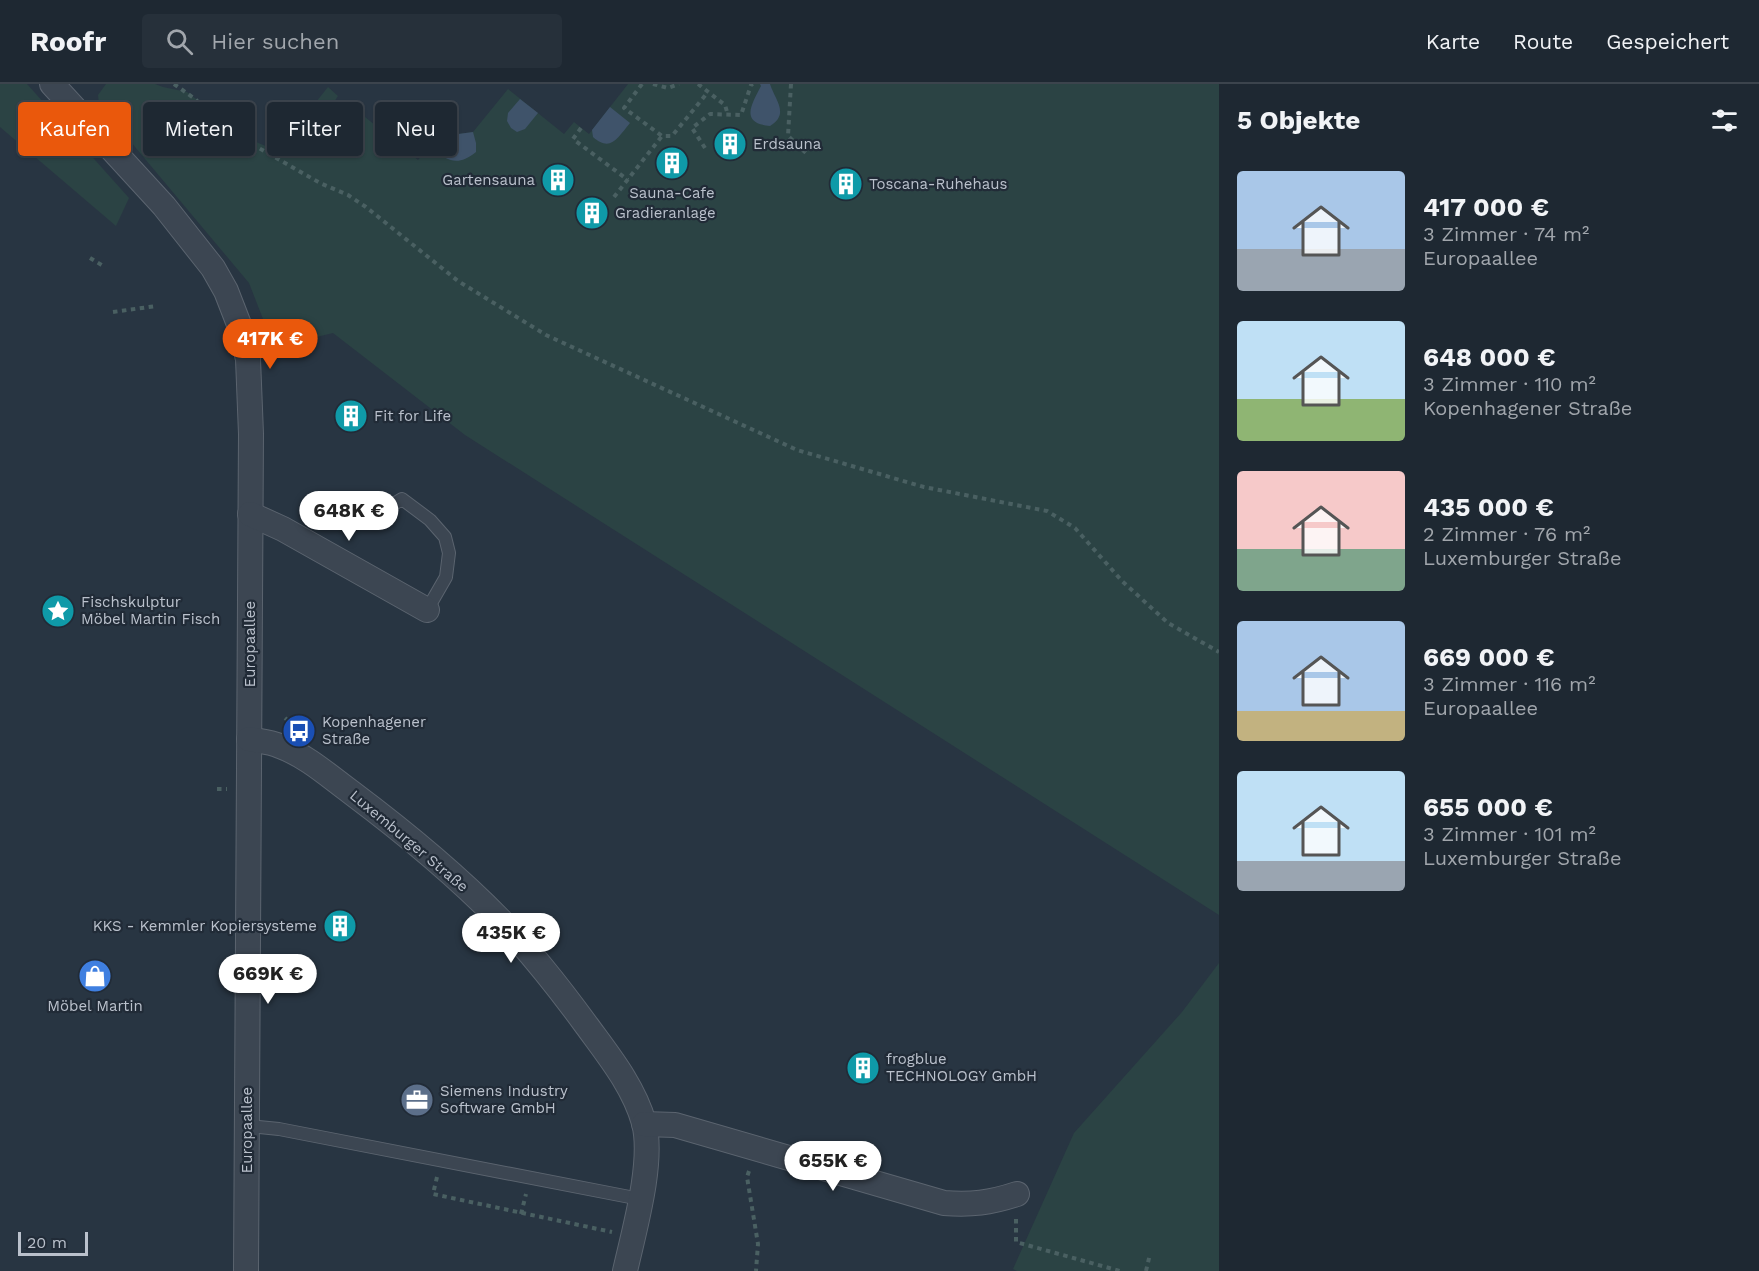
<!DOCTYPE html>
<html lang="de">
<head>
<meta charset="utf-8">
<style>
	body { margin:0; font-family:"Work Sans",sans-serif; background:#26303a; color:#f1f3f6; height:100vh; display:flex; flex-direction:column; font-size:22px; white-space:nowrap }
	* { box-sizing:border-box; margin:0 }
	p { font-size:20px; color:#a1a6ac }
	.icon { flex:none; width:33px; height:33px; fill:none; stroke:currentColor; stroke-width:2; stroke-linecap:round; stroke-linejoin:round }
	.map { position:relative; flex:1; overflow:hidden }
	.side { display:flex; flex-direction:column; background:#1e2832; width:540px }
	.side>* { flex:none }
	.guide { position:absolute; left:18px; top:18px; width:570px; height:54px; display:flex; gap:12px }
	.scale { position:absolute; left:18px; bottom:15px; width:70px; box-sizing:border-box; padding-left:6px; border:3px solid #bac1cc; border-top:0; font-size:16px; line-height:21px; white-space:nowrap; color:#bac1cc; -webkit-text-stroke:4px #212b37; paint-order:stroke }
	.price { position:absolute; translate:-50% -51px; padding:0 14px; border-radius:21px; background:#fff; color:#222; font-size:20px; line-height:39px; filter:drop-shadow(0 2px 3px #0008) }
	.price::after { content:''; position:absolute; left:50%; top:36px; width:18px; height:14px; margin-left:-9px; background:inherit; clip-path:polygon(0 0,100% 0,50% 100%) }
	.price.selected { background:#ea580c; color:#fff }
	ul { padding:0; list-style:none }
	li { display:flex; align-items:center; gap:18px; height:150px; padding:0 18px }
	li span { display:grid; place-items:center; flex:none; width:168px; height:120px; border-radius:6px; color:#555 }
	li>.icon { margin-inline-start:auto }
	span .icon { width:72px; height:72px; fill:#fffc; stroke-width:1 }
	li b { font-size:26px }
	h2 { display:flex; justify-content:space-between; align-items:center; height:72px; padding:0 18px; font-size:26px }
	.chip { padding:0 21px; border-radius:6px; background:#1e2832; box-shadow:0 2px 4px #0004,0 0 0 2px #3c444d; font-size:21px; line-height:54px }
	.chip.selected { background:#ea580c; color:#fff }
	header { display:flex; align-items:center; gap:36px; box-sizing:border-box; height:84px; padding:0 30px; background:#1e2832; border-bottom:2px solid #3c444d }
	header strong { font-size:28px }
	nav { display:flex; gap:33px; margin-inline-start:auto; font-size:21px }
	.search { width:420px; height:54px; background:#26303a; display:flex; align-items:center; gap:15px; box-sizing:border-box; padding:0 21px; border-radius:6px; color:#a1a6ac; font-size:22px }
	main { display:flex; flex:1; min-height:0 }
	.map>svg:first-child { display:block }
	.green { fill:#2b4344 }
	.water { fill:#3f536a }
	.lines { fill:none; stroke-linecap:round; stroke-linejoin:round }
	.lane-casing { stroke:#5b646f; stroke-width:14 }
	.street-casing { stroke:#5b646f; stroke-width:26 }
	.path { stroke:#4a6062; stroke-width:4; stroke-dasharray:4.5 4.5; stroke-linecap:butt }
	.lane { stroke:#3c4652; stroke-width:12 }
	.street { stroke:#3c4652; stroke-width:24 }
	.labels { text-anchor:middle; stroke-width:4.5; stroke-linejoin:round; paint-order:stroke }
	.poi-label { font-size:15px; fill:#bac1cc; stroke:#212b37; text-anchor:start }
	.street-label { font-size:15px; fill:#bac1cc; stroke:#212b37 }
</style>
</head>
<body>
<header>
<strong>Roofr</strong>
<div class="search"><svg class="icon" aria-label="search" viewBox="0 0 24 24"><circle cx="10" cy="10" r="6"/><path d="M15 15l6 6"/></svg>Hier suchen</div>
<nav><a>Karte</a><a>Route</a><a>Gespeichert</a></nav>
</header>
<main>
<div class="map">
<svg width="1219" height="1187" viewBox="0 0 1219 1187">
	<rect width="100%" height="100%" fill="#283542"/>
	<g class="green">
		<polygon points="0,0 27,0 129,114 116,142 0,43"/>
		<polygon points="106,0 155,0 163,3 187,8 245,53 277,67 328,3 338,12 334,18 344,26 349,20 418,76 436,53 473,48 508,5 564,50 574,38 589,50 628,0 1219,0 1219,831 465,351 333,249 271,264 263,235 249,199 99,20 98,11"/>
		<polygon points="1219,879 1219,1187 1017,1187 1013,1185 1074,1049 1182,928"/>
	</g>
	<g class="water">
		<path d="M760,0H770C775,16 790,30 770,42C739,39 752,20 761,2Z"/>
		<polygon points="520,15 538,29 525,45 517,48 511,44 507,37 508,29"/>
		<path d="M610,23L630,39C618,53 611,69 593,53L592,46Z"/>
		<path d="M473,48L476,59V68C456,84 447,76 429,62L436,53Z"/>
	</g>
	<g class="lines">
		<defs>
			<g id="lane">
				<polyline points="347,415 379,429 402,415 430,436 445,453 449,469 446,493 427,526"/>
				<polyline points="248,1042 279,1045 640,1115"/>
			</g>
			<g id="street">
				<polyline points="52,0 164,122 213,184 226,207 240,243 248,275 251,350 246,1187"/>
				<polyline points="250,430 283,445 427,526"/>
				<path d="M249,655C259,657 271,658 280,662C307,672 330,693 352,709C404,748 455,790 500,836C532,869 560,905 587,942C609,972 634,1003 644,1039C654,1078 634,1147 625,1187"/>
				<path d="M644,1040L675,1041L944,1119C971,1121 990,1119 1017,1110"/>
			</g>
		</defs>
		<use href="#lane" class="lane-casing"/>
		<use href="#street" class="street-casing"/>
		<g class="path">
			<polyline points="174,0 195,15 229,47 320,99 348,111 366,123 458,197 546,251 797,366 924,403 1047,427 1075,444 1122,497 1168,539 1219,568"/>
			<polyline points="642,0 624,24 662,52 672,52 708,8"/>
			<polyline points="653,0 668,4 679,0"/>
			<polyline points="698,0 725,21 728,31"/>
			<polyline points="791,0 788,52 806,69"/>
			<polyline points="581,44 573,55 628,96"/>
			<polyline points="705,64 692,44 710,30 741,31 751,1 753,0"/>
			<polyline points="614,113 662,52"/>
			<polyline points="90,174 105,183"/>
			<polyline points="113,228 156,222"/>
			<polyline points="285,634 292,640"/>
			<polyline points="217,705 227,705"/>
			<polyline points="749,1087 747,1093 758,1160 756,1187"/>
			<polyline points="437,1093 433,1110 612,1148"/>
			<polyline points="521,1130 526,1110"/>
			<polyline points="1016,1135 1016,1158 1120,1187"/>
			<polyline points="1146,1187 1150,1170"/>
		</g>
		<use href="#lane" class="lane"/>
		<use href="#street" class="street"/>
	</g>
	<defs>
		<symbol id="building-disc" viewBox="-11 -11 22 22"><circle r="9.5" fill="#0f9aa8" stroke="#212b37"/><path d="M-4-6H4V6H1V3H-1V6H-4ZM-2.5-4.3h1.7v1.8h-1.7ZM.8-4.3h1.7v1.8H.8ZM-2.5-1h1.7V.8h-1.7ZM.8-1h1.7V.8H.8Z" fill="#fff"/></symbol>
		<symbol id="sight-disc" viewBox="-11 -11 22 22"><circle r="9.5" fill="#0f9aa8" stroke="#212b37"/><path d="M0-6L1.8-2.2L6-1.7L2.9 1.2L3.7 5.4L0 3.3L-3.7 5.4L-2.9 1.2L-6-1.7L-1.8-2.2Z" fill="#fff"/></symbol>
		<symbol id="bus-disc" viewBox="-11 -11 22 22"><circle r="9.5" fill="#1a4fb4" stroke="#212b37"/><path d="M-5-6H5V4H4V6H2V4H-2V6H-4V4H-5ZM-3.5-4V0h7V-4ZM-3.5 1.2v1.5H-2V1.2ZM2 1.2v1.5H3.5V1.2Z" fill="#fff"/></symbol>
		<symbol id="shop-disc" viewBox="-11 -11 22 22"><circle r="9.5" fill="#3f7fe0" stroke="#212b37"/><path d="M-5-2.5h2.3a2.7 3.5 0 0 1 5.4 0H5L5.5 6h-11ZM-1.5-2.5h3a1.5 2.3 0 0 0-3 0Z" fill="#fff"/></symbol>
		<symbol id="office-disc" viewBox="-11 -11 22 22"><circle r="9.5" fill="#5c6f8a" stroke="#212b37"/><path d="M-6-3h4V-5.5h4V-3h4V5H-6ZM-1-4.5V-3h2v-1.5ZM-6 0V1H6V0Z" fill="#fff"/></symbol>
	</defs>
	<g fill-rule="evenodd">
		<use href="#building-disc" x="711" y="41" width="38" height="38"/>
		<use href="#building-disc" x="653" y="60" width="38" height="38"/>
		<use href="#building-disc" x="539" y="77" width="38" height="38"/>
		<use href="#building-disc" x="827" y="81" width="38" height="38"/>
		<use href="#building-disc" x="573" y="110" width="38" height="38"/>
		<use href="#building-disc" x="332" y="313" width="38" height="38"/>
		<use href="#sight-disc" x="39" y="508" width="38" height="38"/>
		<use href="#bus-disc" x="280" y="628" width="38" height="38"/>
		<use href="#building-disc" x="321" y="823" width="38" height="38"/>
		<use href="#shop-disc" x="76" y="873" width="38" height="38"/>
		<use href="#building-disc" x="844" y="965" width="38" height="38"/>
		<use href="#office-disc" x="398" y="997" width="38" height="38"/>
	</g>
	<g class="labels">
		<g class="poi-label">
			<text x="753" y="65">Erdsauna</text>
			<text x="535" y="101" text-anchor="end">Gartensauna</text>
			<text x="869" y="105">Toscana-Ruhehaus</text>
			<text x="672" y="114" text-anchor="middle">Sauna-Cafe</text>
			<text x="615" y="134">Gradieranlage</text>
			<text x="374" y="337">Fit for Life</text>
			<text x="81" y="523">Fischskulptur<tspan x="81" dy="17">Möbel Martin Fisch</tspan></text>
			<text x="322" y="643">Kopenhagener<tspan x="322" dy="17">Straße</tspan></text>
			<text x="317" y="847" text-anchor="end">KKS - Kemmler Kopiersysteme</text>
			<text x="95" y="927" text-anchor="middle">Möbel Martin</text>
			<text x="886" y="980">frogblue<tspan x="886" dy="17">TECHNOLOGY GmbH</tspan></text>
			<text x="440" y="1012">Siemens Industry<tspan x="440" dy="17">Software GmbH</tspan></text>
		</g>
		<g class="street-label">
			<text transform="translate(250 560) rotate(-90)" y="5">Europaallee</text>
			<text transform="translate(409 757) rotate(40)" y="5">Luxemburger Straße</text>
			<text transform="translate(247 1046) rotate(-90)" y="5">Europaallee</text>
		</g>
	</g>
</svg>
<div class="scale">20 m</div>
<b class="price selected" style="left:270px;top:286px">417K €</b>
<b class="price" style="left:349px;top:458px">648K €</b>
<b class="price" style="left:511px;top:880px">435K €</b>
<b class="price" style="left:268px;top:921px">669K €</b>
<b class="price" style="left:833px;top:1108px">655K €</b>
<div class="guide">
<a class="chip selected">Kaufen</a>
<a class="chip">Mieten</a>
<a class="chip">Filter</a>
<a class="chip">Neu</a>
</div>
</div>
<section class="side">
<h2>5 Objekte<svg class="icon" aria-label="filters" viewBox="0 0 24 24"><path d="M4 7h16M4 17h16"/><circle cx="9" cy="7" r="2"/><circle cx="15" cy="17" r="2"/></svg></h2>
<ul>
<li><span style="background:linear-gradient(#a9c7e8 65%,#9aa5b1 0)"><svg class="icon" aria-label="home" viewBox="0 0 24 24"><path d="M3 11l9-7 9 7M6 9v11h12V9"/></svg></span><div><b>417 000 €</b><p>3 Zimmer · 74 m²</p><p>Europaallee</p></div></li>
<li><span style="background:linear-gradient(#bfe0f5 65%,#8fb573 0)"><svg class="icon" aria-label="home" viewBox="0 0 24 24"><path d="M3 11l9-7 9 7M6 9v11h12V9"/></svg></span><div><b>648 000 €</b><p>3 Zimmer · 110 m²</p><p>Kopenhagener Straße</p></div></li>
<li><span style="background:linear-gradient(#f6c9c9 65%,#7fa58c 0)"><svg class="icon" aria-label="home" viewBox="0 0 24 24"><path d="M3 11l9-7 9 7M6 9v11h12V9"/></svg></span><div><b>435 000 €</b><p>2 Zimmer · 76 m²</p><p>Luxemburger Straße</p></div></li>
<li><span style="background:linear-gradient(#a9c7e8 75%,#c2b280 0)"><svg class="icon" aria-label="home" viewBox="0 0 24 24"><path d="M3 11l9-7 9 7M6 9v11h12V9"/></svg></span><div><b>669 000 €</b><p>3 Zimmer · 116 m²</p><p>Europaallee</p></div></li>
<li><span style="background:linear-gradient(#bfe0f5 75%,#9aa5b1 0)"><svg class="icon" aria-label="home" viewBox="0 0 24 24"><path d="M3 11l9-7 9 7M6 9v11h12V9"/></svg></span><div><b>655 000 €</b><p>3 Zimmer · 101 m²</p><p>Luxemburger Straße</p></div></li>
</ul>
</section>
</main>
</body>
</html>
